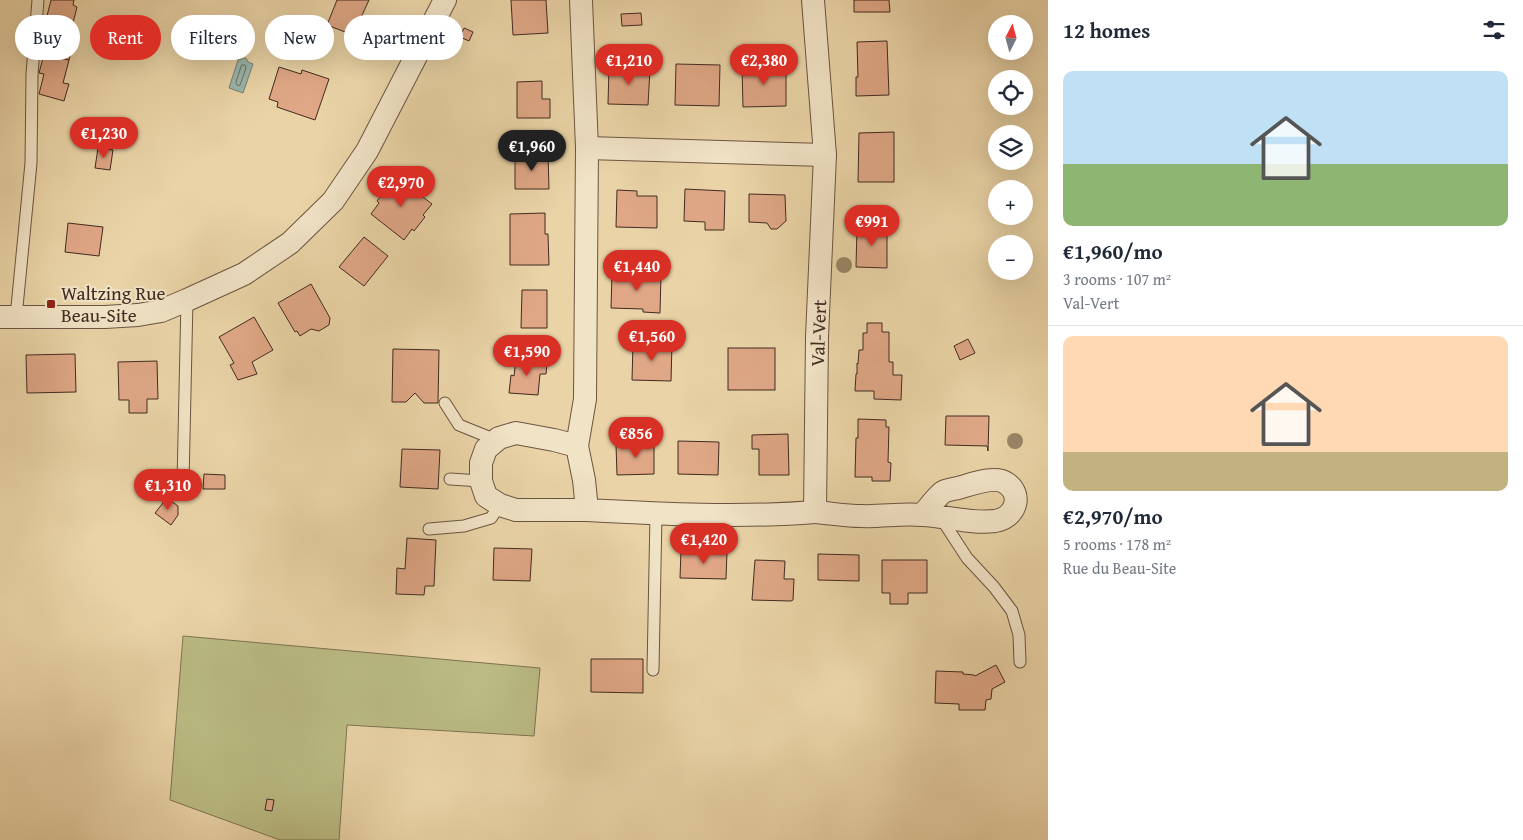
<!DOCTYPE html>
<html lang="en">
<head>
<meta charset="utf-8">
<style>
	body { margin:0; font-family:"Gentium Book Plus",serif; background:#f6f6f7; color:#1f2937; height:100vh; display:flex; flex-direction:column; font-size:19px; white-space:nowrap }
	* { box-sizing:border-box; margin:0 }
	p { font-size:16px; color:#747a83 }
	.icon { flex:none; width:28px; height:28px; fill:none; stroke:currentColor; stroke-width:2; stroke-linecap:round; stroke-linejoin:round }
	.map { position:relative; flex:1; overflow:hidden }
	.drawer { display:flex; flex-direction:column; background:#fff; width:475px }
	.drawer>* { flex:none }
	.top-card { position:absolute; left:15px; top:15px; width:475px; height:45px; display:flex; gap:10px }
	.needle { width:32px; rotate:6deg }
	.tools { position:absolute; left:988px; top:15px; display:grid; gap:10px }
	.tools a { display:grid; place-items:center; width:45px; height:45px; border-radius:50%; background:#fff; box-shadow:0 5px 20px #0002; font-size:25px }
	.price { position:absolute; translate:-50% -42px; padding:0 11px; border-radius:18px; background:#d93025; color:#fff; font-size:16px; line-height:32px; filter:drop-shadow(0 1px 2px #0008) }
	.price::after { content:''; position:absolute; left:50%; top:30px; width:15px; height:11px; margin-left:-8px; background:inherit; clip-path:polygon(0 0,100% 0,50% 100%) }
	.price.selected { background:#222; color:#fff }
	ul { padding:0; list-style:none }
	li { display:grid; align-content:center; gap:10px; height:265px; padding:0 15px }
	li+li { border-top:1px solid #e0e1e3 }
	li span { display:grid; place-items:center; height:155px; border-radius:10px; color:#555 }
	li>.icon { margin-inline-start:auto }
	span .icon { width:90px; height:90px; fill:#fffc; stroke-width:1 }
	li b { font-size:21px }
	h2 { display:flex; justify-content:space-between; align-items:center; height:60px; padding:0 15px; font-size:21px }
	.pill { padding:0 18px; border-radius:22px; background:#fff; box-shadow:0 5px 20px #0002; font-size:18px; line-height:45px }
	.pill.selected { background:#d93025; color:#fff }
	main { display:flex; flex:1; min-height:0 }
	.map>svg:first-child { display:block }
	.green { fill:#bbbc84; stroke:#7e7352 }
	.water { fill:#99b7ae; stroke:#767f76 }
	.lines { fill:none; stroke-linecap:round; stroke-linejoin:round }
	.shore { stroke:#6d7068; stroke-width:1 }
	.building { fill:#dfa786; stroke:#412a21 }
	.lane-casing { stroke:#6b5442; stroke-width:13 }
	.street-casing { stroke:#6b5442; stroke-width:24 }
	.lane { stroke:#f1e3c6; stroke-width:11 }
	.street { stroke:#f1e3c6; stroke-width:22 }
	.tree { fill:#9a8668 }
	.poi-dot { fill:#8f2418; stroke:#f1e3c6; stroke-width:2 }
	.labels { text-anchor:middle; stroke-width:4; stroke-linejoin:round; paint-order:stroke }
	.poi-label { font-size:19px; fill:#412a21; stroke:#f1e3c6; text-anchor:start }
	.street-label { font-size:19px; fill:#412a21; stroke:#f1e3c6 }
</style>
</head>
<body>
<main>
<div class="map">
<svg width="1048" height="840" viewBox="0 0 1048 840">
	<rect width="100%" height="100%" fill="#ead4a7"/>
	<filter id="stains"><feTurbulence type="fractalNoise" baseFrequency=".004" numOctaves="4"/><feColorMatrix values="0 0 0 0 .2 0 0 0 0 .09 0 0 0 0 .02 0 0 0 .5 -.17"/></filter>
	<radialGradient id="worn" r=".72"><stop offset=".6" stop-color="#630" stop-opacity="0"/><stop offset="1" stop-color="#630" stop-opacity=".3"/></radialGradient>
	<polygon class="green" points="183,636 540,668 534,736 347,725 339,840 280,840 170,800"/>
	<polygon class="water" points="246,58 248,62 253,64 243,93 229,88 238,60"/>
	<g class="lines">
		<polygon class="shore" points="242,65 245,65 246,68 240,85 238,86 236,83"/>
	</g>
	<g class="building">
		<polygon points="51,0 74,0 73,5 77,7 73,23 47,16"/>
		<polygon points="337,0 369,0 353,35 327,25"/>
		<polygon points="511,0 546,0 548,33 513,35"/>
		<polygon points="854,0 889,0 890,12 854,12"/>
		<polygon points="641,13 642,25 622,26 621,14"/>
		<polygon points="47,16 73,23 68,43 73,45 69,60 44,54 49,35 43,34"/>
		<polygon points="464,28 473,32 469,41 460,37"/>
		<polygon points="887,41 889,95 856,96 856,77 858,77 857,42"/>
		<polygon points="44,54 69,60 63,83 69,84 64,101 39,94 44,74 39,73"/>
		<polygon points="676,64 720,65 719,106 675,105"/>
		<polygon points="786,66 786,106 743,107 742,67"/>
		<polygon points="279,67 301,74 302,70 329,79 315,120 277,107 278,102 269,99"/>
		<polygon points="609,68 650,69 648,105 608,104"/>
		<polygon points="542,81 542,99 550,99 550,118 517,118 517,82"/>
		<polygon points="894,132 894,182 858,182 859,133"/>
		<polygon points="98,148 113,150 110,170 95,168"/>
		<polygon points="515,154 548,154 549,189 515,189"/>
		<polygon points="393,174 432,204 423,215 425,217 414,231 412,229 404,240 371,214 379,203 377,201 388,187 384,185"/>
		<polygon points="685,189 725,191 724,230 705,230 705,222 684,221"/>
		<polygon points="617,190 637,191 637,196 657,196 657,228 616,227"/>
		<polygon points="749,194 785,195 786,221 777,229 771,229 767,223 749,222"/>
		<polygon points="545,213 545,234 548,234 549,265 510,265 510,214"/>
		<polygon points="68,223 103,227 99,256 65,252"/>
		<polygon points="857,227 887,227 887,268 856,267"/>
		<polygon points="364,237 388,256 364,286 339,267"/>
		<polygon points="612,273 661,274 660,313 643,312 643,309 611,308"/>
		<polygon points="311,284 330,318 329,325 319,331 311,329 300,336 297,331 295,332 278,303"/>
		<polygon points="522,290 547,290 547,328 521,328"/>
		<polygon points="254,317 273,350 252,362 257,374 238,380 230,365 234,363 219,337"/>
		<polygon points="867,323 882,323 882,332 889,332 889,362 893,362 893,375 902,375 901,400 874,399 874,391 855,391 856,374 857,374 857,363 858,364 859,350 863,350 863,333 867,333"/>
		<polygon points="968,339 975,353 960,360 954,346"/>
		<polygon points="633,344 672,344 671,381 632,380"/>
		<rect x="728" y="348" width="47" height="42"/>
		<polygon points="393,349 439,350 438,403 424,403 415,393 406,402 392,402"/>
		<polygon points="75,354 76,392 27,393 26,355"/>
		<polygon points="516,359 547,362 546,374 540,374 538,395 509,393 511,375 514,376"/>
		<polygon points="157,361 158,399 147,399 147,413 129,413 129,400 119,400 118,362"/>
		<polygon points="946,416 989,416 988,451 987,446 945,445"/>
		<polygon points="858,419 886,420 886,427 889,427 888,462 891,463 890,481 872,481 872,477 855,477 856,438 858,438"/>
		<polygon points="788,434 789,475 759,475 759,449 752,449 752,435"/>
		<polygon points="654,441 654,474 617,475 616,445 642,444 642,442"/>
		<polygon points="678,441 719,442 718,475 678,474"/>
		<polygon points="402,449 440,450 438,489 400,487"/>
		<polygon points="204,474 225,475 225,489 203,489"/>
		<polygon points="167,498 178,506 178,515 171,525 155,513"/>
		<polygon points="407,538 436,540 434,586 425,586 424,595 396,594 397,568 405,569"/>
		<polygon points="494,548 532,549 530,581 493,580"/>
		<polygon points="681,551 727,552 726,579 680,578"/>
		<polygon points="818,554 859,555 859,581 818,580"/>
		<polygon points="755,560 785,561 784,579 794,579 793,600 791,601 752,600"/>
		<polygon points="882,560 927,560 927,593 908,593 908,604 890,604 890,593 882,593"/>
		<polygon points="591,659 643,659 643,693 591,692"/>
		<polygon points="996,665 1005,682 992,689 991,699 986,700 985,710 959,710 959,704 935,703 936,671 963,672 963,674 974,675 975,676"/>
		<polygon points="267,799 274,800 272,811 265,810"/>
	</g>
	<g class="lines">
		<defs>
			<g id="lane">
				<polyline points="16,317 31,163 32,74 38,0"/>
				<polyline points="445,403 459,425 496,440"/>
				<polyline points="450,479 481,481"/>
				<polyline points="183,482 187,300"/>
				<polyline points="941,518 967,558 994,587 1012,611 1019,635 1020,662"/>
				<polyline points="429,529 464,526 491,518 500,505"/>
				<polyline points="653,670 656,514"/>
			</g>
			<g id="street">
				<path d="M581,0L587,148L585,399L577,446L584,480L587,510C663,514 739,518 815,512L817,337L825,155L813,0"/>
				<polyline points="587,148 825,155"/>
				<polyline points="0,317 105,317 138,315 161,311 187,300 244,274 290,243 333,201 367,151 445,0"/>
				<polyline points="577,446 554,440 516,433 499,438 486,449 481,463 481,481 486,496 500,505 516,510 587,510"/>
				<path d="M815,512C830,513 846,516 861,516C881,517 902,513 922,515C947,516 970,524 995,521C1015,518 1024,495 1006,483C995,475 970,485 958,488C954,489 947,490 943,492C936,497 928,509 922,515"/>
			</g>
		</defs>
		<use href="#lane" class="lane-casing"/>
		<use href="#street" class="street-casing"/>
		<use href="#lane" class="lane"/>
		<use href="#street" class="street"/>
	</g>
	<g class="tree">
		<circle cx="844" cy="265" r="8"/>
		<circle cx="1015" cy="441" r="8"/>
	</g>
	<rect class="poi-dot" x="46" y="299" width="10" height="10" rx="2.5"/>
	<g class="labels">
		<g class="poi-label">
			<text x="61" y="300">Waltzing Rue<tspan x="61" dy="22">Beau-Site</tspan></text>
		</g>
		<g class="street-label">
			<text transform="translate(818 333) rotate(-88)" y="7">Val-Vert</text>
		</g>
	</g>
	<rect width="100%" height="100%" filter="url(#stains)"/>
	<rect width="100%" height="100%" fill="url(#worn)"/>
</svg>
<div class="tools">
<a><svg class="needle" viewBox="-14 -14 28 28"><path d="M0-13l5 13h-10z" fill="#e53935"/><path d="M0 13l5-13h-10z" fill="#747a83"/></svg></a>
<a><svg class="icon" aria-label="locate" viewBox="0 0 24 24"><circle cx="12" cy="12" r="6"/><path d="M12 2v4M12 18v4M2 12h4M18 12h4"/></svg></a>
<a><svg class="icon" aria-label="layers" viewBox="0 0 24 24"><path d="M12 4l9 5-9 5-9-5zM3 14l9 5 9-5"/></svg></a>
<a>+</a>
<a>−</a>
</div>
<b class="price" style="left:629px;top:86px">€1,210</b>
<b class="price" style="left:764px;top:86px">€2,380</b>
<b class="price" style="left:104px;top:159px">€1,230</b>
<b class="price selected" style="left:532px;top:172px">€1,960</b>
<b class="price" style="left:401px;top:208px">€2,970</b>
<b class="price" style="left:872px;top:247px">€991</b>
<b class="price" style="left:637px;top:292px">€1,440</b>
<b class="price" style="left:652px;top:362px">€1,560</b>
<b class="price" style="left:527px;top:377px">€1,590</b>
<b class="price" style="left:636px;top:459px">€856</b>
<b class="price" style="left:168px;top:511px">€1,310</b>
<b class="price" style="left:704px;top:565px">€1,420</b>
<div class="top-card">
<a class="pill">Buy</a>
<a class="pill selected">Rent</a>
<a class="pill">Filters</a>
<a class="pill">New</a>
<a class="pill">Apartment</a>
</div>
</div>
<section class="drawer">
<h2>12 homes<svg class="icon" aria-label="filters" viewBox="0 0 24 24"><path d="M4 7h16M4 17h16"/><circle cx="9" cy="7" r="2"/><circle cx="15" cy="17" r="2"/></svg></h2>
<ul>
<li><span style="background:linear-gradient(#bfe0f5 60%,#8fb573 0)"><svg class="icon" aria-label="home" viewBox="0 0 24 24"><path d="M3 11l9-7 9 7M6 9v11h12V9"/></svg></span><div><b>€1,960/mo</b><p>3 rooms · 107 m²</p><p>Val-Vert</p></div></li>
<li><span style="background:linear-gradient(#ffd9b3 75%,#c2b280 0)"><svg class="icon" aria-label="home" viewBox="0 0 24 24"><path d="M3 11l9-7 9 7M6 9v11h12V9"/></svg></span><div><b>€2,970/mo</b><p>5 rooms · 178 m²</p><p>Rue du Beau-Site</p></div></li>
</ul>
</section>
</main>
</body>
</html>
